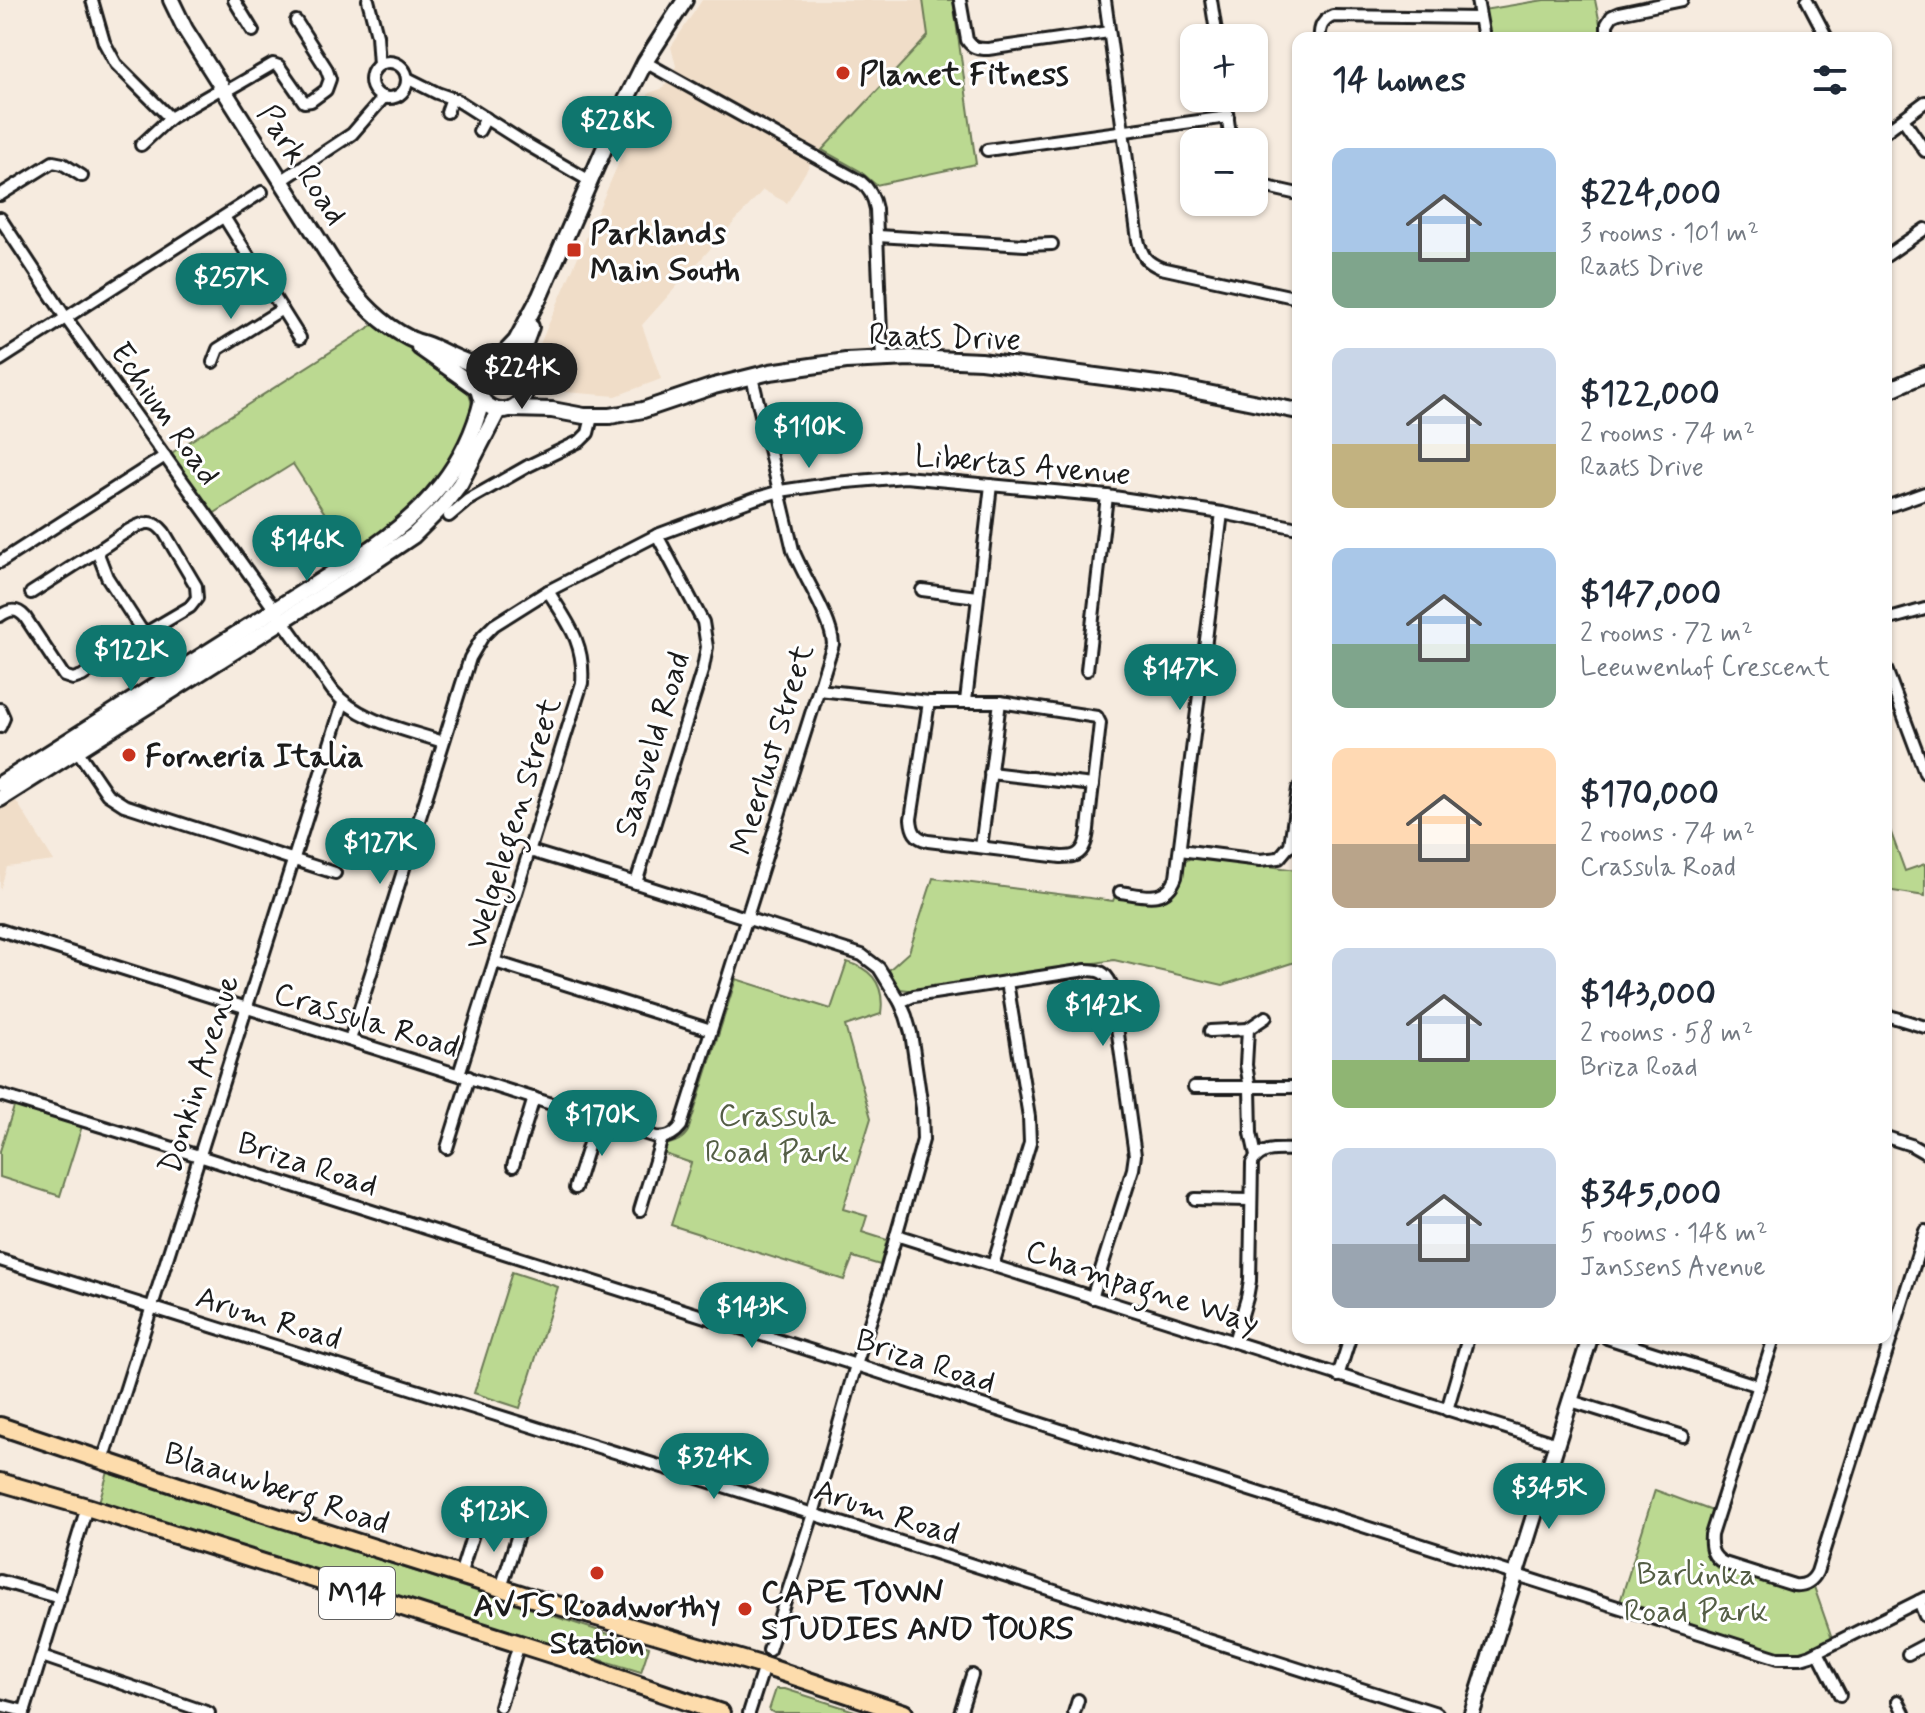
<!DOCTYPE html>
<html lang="en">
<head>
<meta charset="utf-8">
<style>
	body { margin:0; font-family:Mynerve,sans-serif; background:#f6f6f7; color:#1f2937; height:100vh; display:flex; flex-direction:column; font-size:30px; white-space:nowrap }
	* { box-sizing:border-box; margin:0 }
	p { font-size:26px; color:#747a83 }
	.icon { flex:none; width:44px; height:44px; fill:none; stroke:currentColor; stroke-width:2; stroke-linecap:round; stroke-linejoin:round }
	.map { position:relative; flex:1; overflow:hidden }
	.details { position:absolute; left:1292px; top:32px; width:600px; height:1312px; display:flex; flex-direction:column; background:#fff; border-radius:16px; box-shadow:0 2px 6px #0004 }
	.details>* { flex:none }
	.tools { position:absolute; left:1180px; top:24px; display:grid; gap:16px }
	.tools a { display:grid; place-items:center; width:88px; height:88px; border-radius:16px; background:#fff; box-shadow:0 2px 6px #0004; font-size:40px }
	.price { position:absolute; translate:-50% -68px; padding:0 18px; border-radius:28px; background:#0f766e; color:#fff; font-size:26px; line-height:52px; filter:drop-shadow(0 2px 4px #0008) }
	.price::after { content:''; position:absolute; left:50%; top:48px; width:24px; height:18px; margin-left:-12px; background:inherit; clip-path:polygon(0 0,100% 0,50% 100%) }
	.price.on { background:#222; color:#fff }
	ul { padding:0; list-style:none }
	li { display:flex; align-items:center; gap:24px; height:200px; padding:0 40px }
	li span { display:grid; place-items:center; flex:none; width:224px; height:160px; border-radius:16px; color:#555 }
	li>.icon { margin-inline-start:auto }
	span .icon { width:96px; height:96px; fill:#fffc; stroke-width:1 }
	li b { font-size:34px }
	h2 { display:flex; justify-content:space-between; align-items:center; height:96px; padding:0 40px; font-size:34px }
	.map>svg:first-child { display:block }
	.built { fill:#f0ddc8 }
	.green { fill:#bbd991; stroke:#6c7a56; stroke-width:2 }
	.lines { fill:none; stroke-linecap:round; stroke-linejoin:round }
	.street-casing { stroke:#1c1c1c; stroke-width:16 }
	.secondary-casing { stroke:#1c1c1c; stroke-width:20 }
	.primary-casing { stroke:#1c1c1c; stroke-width:22 }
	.street { stroke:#fff; stroke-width:10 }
	.secondary { stroke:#fff; stroke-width:14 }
	.primary { stroke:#fddcac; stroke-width:16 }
	.poi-dot { fill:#c8321e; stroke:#fff; stroke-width:3 }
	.labels { text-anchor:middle; stroke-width:6; stroke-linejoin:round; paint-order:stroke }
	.shield { fill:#fff; stroke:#606060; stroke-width:2 }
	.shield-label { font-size:30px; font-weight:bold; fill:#1c1c1c }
	.poi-label { font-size:32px; font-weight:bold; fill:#1c1c1c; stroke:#fff; text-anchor:start }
	.street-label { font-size:32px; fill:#1c1c1c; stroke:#fff }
	.park-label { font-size:32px; fill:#545e45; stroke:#fff }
</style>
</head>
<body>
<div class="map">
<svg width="1925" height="1713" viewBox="0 0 1925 1713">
	<rect width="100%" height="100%" fill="#f6ebdf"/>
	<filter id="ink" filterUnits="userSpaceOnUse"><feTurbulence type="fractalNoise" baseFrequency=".0125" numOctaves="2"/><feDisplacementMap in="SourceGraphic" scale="16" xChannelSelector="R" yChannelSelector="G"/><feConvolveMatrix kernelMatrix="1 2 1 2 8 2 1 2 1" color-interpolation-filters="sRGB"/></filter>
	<g filter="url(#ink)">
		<g class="built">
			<polygon points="702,0 923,0 928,35 812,161 787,203 763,190 642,325 661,379 616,396 565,392 556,388 540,344 649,93 664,88 676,66 671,47"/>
			<polygon points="15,799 54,861 7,867 0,890 0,809"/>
		</g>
		<g class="green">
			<polygon points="923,0 953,0 976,164 876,185 860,171 822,150 928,36"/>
			<polygon points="1544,0 1595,0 1603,38 1488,38 1483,10"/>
			<path d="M376,323L384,331L454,375C481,399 473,419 458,446C432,495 397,524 351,554L293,464L213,514L170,454Z"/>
			<polygon points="1886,819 1905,871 1925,864 1925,896 1886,890"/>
			<path d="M1196,856L1297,870L1294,892L1298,893V961L1223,985L1114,960L917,991L900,989L889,970L909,952L933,878L1113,901L1115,896C1128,897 1148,903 1161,899C1187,891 1172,861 1196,856Z"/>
			<path d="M847,962C873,969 885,986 881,1014L845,1026L871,1118L843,1209L867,1216L862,1232L887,1240L880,1265L853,1257L844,1280L671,1225L691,1163L662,1153L666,1145C675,1142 683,1140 688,1131L736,979L831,1009Z"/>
			<polygon points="15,1104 82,1126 60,1196 0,1177 0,1151"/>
			<polygon points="512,1272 558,1287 520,1408 474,1393"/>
			<polygon points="108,1472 649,1647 641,1672 544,1643 99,1502"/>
			<polygon points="1655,1490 1715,1512 1706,1546 1708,1556 1714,1563 1723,1568 1788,1589 1801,1590 1813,1584 1833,1641 1803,1653 1780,1653 1620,1602"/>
			<polygon points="776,1689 785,1689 861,1713 774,1713 769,1710"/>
		</g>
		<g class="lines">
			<defs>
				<g id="street">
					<polyline points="92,0 104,42 116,64 170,118 222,88"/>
					<polyline points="234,0 253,31"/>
					<polyline points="368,0 377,35 379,65"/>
					<path d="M960,0L967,40C972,48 978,49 988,49L1109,32"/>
					<path d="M1105,0L1138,240C1142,256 1146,262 1161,268L1298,298"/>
					<polyline points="1211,0 1217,38"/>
					<polyline points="1477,0 1484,38"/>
					<polyline points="1807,0 1827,38"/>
					<path d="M1320,38C1319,27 1323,20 1333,16L1480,18"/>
					<polyline points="1607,38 1607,24 1612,16 1619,13 1682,0"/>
					<path d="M645,62L861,182C870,189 874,198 876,209L882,359"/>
					<circle cx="389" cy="80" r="18"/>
					<polyline points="407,78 437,93 457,100 523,142 590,181"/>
					<polyline points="225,92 273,64 279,66 304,102 311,101 326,90 330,79 326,68 296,21"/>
					<polyline points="1225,98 1231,142"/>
					<polyline points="447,112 452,98"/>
					<polyline points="1903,119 1925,151"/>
					<polyline points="479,131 486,118"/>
					<polyline points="1886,131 1925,102"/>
					<polyline points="141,145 170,118"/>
					<polyline points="987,150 1228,117"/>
					<polyline points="281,181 352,134 384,97"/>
					<polyline points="1254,184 1298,194"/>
					<polyline points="0,195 53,162 63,164 82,176"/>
					<polyline points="224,217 300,338"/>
					<path d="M0,218L66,318L333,691C360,722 405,729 443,742"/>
					<polyline points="878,236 1025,245 1052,244"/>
					<polyline points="1886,256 1925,229"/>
					<polyline points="0,360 262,192"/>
					<polyline points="213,362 218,349 282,309"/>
					<polyline points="1886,507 1925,493"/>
					<polyline points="449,516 468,500 528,466 580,441 588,433 592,417"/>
					<polyline points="0,562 165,456"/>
					<polyline points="922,590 977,597"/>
					<polyline points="31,593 97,551"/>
					<path d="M0,616C10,609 17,608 25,617L64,676L73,679L82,676L144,634L190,607L197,598L196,586L164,532C160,527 155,522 148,523C135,523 109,544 97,551L107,577L144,634"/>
					<polyline points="1886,620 1925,609"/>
					<polyline points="1886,669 1925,773"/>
					<polyline points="1087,670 1107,496"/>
					<path d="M819,690L929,702H1000L1097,717L1100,723C1097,752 1093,782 1090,811C1088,823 1089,838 1083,848C1078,857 1069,857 1061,857L928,841C915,838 912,831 911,819L929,702"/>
					<polyline points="966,701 991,485"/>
					<polyline points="0,709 4,718 0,727"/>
					<polyline points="77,750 107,794 124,805 335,873"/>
					<polyline points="990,773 1093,785"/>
					<polyline points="981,847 1000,702"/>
					<polyline points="1180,850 1260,860 1279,858 1290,845 1298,789"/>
					<polyline points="530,851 636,883 862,955 879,968 900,1002 906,1016 911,1033 922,1108 923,1140 881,1289 856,1365 813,1514 769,1650"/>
					<polyline points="636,883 703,668 707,647 703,622 657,535"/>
					<path d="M1120,892C1143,895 1166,904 1176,877L1222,513"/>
					<path d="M0,930L656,1137C667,1139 674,1135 681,1126L833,644C832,619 803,576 793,550L752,377"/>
					<polyline points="495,962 711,1030"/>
					<path d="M900,1002L914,996L1086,970C1099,970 1106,972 1111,984L1135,1155L1133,1169L1092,1298"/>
					<polyline points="1886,1015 1925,1027"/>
					<polyline points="1210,1031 1248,1029"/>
					<polyline points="350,1040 470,658 483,636 494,625 548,591 657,535 754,499 780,491 835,483 905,477 1107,496 1222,513 1298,528"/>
					<path d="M459,1074L582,683C585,643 568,623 548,591"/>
					<polyline points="1194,1087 1292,1087"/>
					<polyline points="0,1095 199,1156 1778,1658 1801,1658 1811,1655 1925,1598"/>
					<polyline points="1886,1137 1911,1145 1925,1153"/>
					<polyline points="447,1148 469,1077"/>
					<polyline points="1256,1156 1251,1133 1250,1088 1246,1065 1248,1029 1266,1017"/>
					<polyline points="513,1166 534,1098"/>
					<polyline points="575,1188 597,1118"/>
					<polyline points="1195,1199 1251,1200"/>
					<polyline points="640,1210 662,1138"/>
					<polyline points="896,1235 1557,1444"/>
					<polyline points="0,1260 813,1514 1437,1713"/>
					<polyline points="993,1265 1030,1143 1029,1117 1007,982"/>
					<polyline points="1607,1338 1759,1386"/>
					<path d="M1774,1338L1711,1535C1710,1548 1712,1557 1724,1563L1794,1585C1805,1586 1812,1582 1817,1572L1925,1231"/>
					<path d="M1234,1342L1247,1298L1250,1281L1252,1163C1262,1146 1281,1150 1298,1150"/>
					<polyline points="1338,1376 1350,1338"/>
					<polyline points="1571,1401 1683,1436"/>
					<polyline points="1447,1410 1468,1338"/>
					<polyline points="103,1461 343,703"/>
					<polyline points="460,1575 483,1502"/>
					<polyline points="0,1581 60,1598"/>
					<polyline points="501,1588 519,1531"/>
					<polyline points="1919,1601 1925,1616"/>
					<polyline points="1818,1652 1840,1695"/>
					<polyline points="1908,1654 1925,1645"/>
					<polyline points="42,1656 209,1713"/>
					<polyline points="1898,1701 1904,1713"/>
					<polyline points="0,1705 24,1711"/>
					<polyline points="500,1706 519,1644"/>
					<polyline points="24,1713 87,1507"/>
					<polyline points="749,1713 764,1666"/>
					<polyline points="960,1713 972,1675"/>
					<polyline points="1074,1713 1078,1700"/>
				</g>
				<g id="secondary">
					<path d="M171,0L185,29L343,278C361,302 381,324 409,338C416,342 425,343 433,347C451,355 466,364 486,368"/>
					<polyline points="419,347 477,388"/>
					<circle cx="502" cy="386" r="24"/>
					<polyline points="495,363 516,341 540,296 621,110 645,62 685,0"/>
					<polyline points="522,372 521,354 531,327"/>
					<polyline points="1886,391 1925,374"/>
					<polyline points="511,409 552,410 584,416 610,416 643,410 714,386 770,372 846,361 910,358 981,361 1172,386 1298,411"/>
					<path d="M0,784L372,548C426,510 466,466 482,400"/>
					<polyline points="0,799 352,577 413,536 443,506 460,484 498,411"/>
					<polyline points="1472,1713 1590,1338"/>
				</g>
				<g id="primary">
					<polyline points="0,1426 191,1490 539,1600 764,1666 904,1713"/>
					<polyline points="0,1482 87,1507 570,1660 612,1676 721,1713"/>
				</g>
			</defs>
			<use href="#street" class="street-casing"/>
			<use href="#secondary" class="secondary-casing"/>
			<use href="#primary" class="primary-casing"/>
			<use href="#street" class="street"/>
			<use href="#secondary" class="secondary"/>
			<use href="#primary" class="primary"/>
		</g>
	</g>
	<g class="poi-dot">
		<circle cx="843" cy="73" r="8"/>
		<rect x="566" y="242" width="16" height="16" rx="4"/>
		<circle cx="129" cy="755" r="8"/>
		<circle cx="597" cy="1573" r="8"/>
		<circle cx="745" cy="1609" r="8"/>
	</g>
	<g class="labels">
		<rect class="shield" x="319" y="1567" width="76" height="52" rx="6"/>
		<g class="shield-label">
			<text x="357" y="1603">M14</text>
		</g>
		<g class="poi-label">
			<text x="859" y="84">Planet Fitness</text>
			<text x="590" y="243">Parklands<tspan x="590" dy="37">Main South</tspan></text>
			<text x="145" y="766">Forneria Italia</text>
			<text x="761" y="1602">CAPE TOWN<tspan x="761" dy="37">STUDIES AND TOURS</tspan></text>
			<text x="597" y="1616" text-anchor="middle">AVTS Roadworthy<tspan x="597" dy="37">Station</tspan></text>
		</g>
		<g class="street-label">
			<text transform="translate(303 164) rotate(57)" y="11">Park Road</text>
			<text transform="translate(945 336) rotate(2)" y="11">Raats Drive</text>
			<text transform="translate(166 413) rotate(55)" y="11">Echium Road</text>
			<text transform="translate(1023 464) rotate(5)" y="11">Libertas Avenue</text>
			<text transform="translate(651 744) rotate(-73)" y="11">Saasveld Road</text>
			<text transform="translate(771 749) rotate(-73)" y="11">Meerlust Street</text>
			<text transform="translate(512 823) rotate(-73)" y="11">Welgelegen Street</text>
			<text transform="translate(367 1019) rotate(17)" y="11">Crassula Road</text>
			<text transform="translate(198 1074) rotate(-73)" y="11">Donkin Avenue</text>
			<text transform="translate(308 1163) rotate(18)" y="11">Briza Road</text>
			<text transform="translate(1143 1286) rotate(18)" y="11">Champagne Way</text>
			<text transform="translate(269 1317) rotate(17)" y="11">Arum Road</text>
			<text transform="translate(926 1360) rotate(18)" y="11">Briza Road</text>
			<text transform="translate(277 1487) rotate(18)" y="11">Blaauwberg Road</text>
			<text transform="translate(887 1511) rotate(18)" y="11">Arum Road</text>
		</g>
		<g class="park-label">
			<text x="777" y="1125">Crassula<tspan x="777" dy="37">Road Park</tspan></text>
			<text x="1696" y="1584">Barlinka<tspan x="1696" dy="37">Road Park</tspan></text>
		</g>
	</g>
</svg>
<div class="tools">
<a>+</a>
<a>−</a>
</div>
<b class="price" style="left:617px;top:164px">$228K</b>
<b class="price" style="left:231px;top:321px">$257K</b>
<b class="price on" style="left:522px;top:411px">$224K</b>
<b class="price" style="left:809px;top:470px">$110K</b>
<b class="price" style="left:307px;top:583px">$146K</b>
<b class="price" style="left:131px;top:693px">$122K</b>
<b class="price" style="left:1180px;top:712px">$147K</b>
<b class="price" style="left:380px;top:886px">$127K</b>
<b class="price" style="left:1103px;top:1048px">$142K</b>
<b class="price" style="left:602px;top:1158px">$170K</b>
<b class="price" style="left:752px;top:1350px">$143K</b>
<b class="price" style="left:714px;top:1501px">$324K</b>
<b class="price" style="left:1549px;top:1531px">$345K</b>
<b class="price" style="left:494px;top:1554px">$123K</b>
<section class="details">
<h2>14 homes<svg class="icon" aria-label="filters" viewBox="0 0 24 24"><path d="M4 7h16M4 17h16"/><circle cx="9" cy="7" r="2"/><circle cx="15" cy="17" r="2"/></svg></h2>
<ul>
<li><span style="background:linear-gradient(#a9c7e8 65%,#7fa58c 0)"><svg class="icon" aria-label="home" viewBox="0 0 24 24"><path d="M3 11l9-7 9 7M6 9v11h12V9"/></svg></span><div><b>$224,000</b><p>3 rooms · 101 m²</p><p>Raats Drive</p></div></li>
<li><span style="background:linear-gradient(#c9d6e8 60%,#c2b280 0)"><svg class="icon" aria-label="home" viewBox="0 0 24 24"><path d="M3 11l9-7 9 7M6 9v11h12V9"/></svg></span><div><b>$122,000</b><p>2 rooms · 74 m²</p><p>Raats Drive</p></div></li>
<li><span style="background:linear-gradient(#a9c7e8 60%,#7fa58c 0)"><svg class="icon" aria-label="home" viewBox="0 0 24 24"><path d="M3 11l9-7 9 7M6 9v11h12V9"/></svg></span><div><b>$147,000</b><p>2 rooms · 72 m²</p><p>Leeuwenhof Crescent</p></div></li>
<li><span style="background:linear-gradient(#ffd9b3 60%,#b9a48a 0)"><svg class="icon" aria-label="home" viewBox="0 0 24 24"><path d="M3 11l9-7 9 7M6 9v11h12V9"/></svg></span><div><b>$170,000</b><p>2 rooms · 74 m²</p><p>Crassula Road</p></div></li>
<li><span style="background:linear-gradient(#c9d6e8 70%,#8fb573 0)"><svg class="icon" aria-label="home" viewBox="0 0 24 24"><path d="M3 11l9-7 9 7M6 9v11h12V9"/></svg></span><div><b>$143,000</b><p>2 rooms · 58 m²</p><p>Briza Road</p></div></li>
<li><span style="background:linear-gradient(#c9d6e8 60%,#9aa5b1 0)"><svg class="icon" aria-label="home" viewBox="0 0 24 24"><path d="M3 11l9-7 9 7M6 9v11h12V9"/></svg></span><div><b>$345,000</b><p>5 rooms · 148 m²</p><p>Janssens Avenue</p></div></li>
</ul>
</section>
</div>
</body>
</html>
